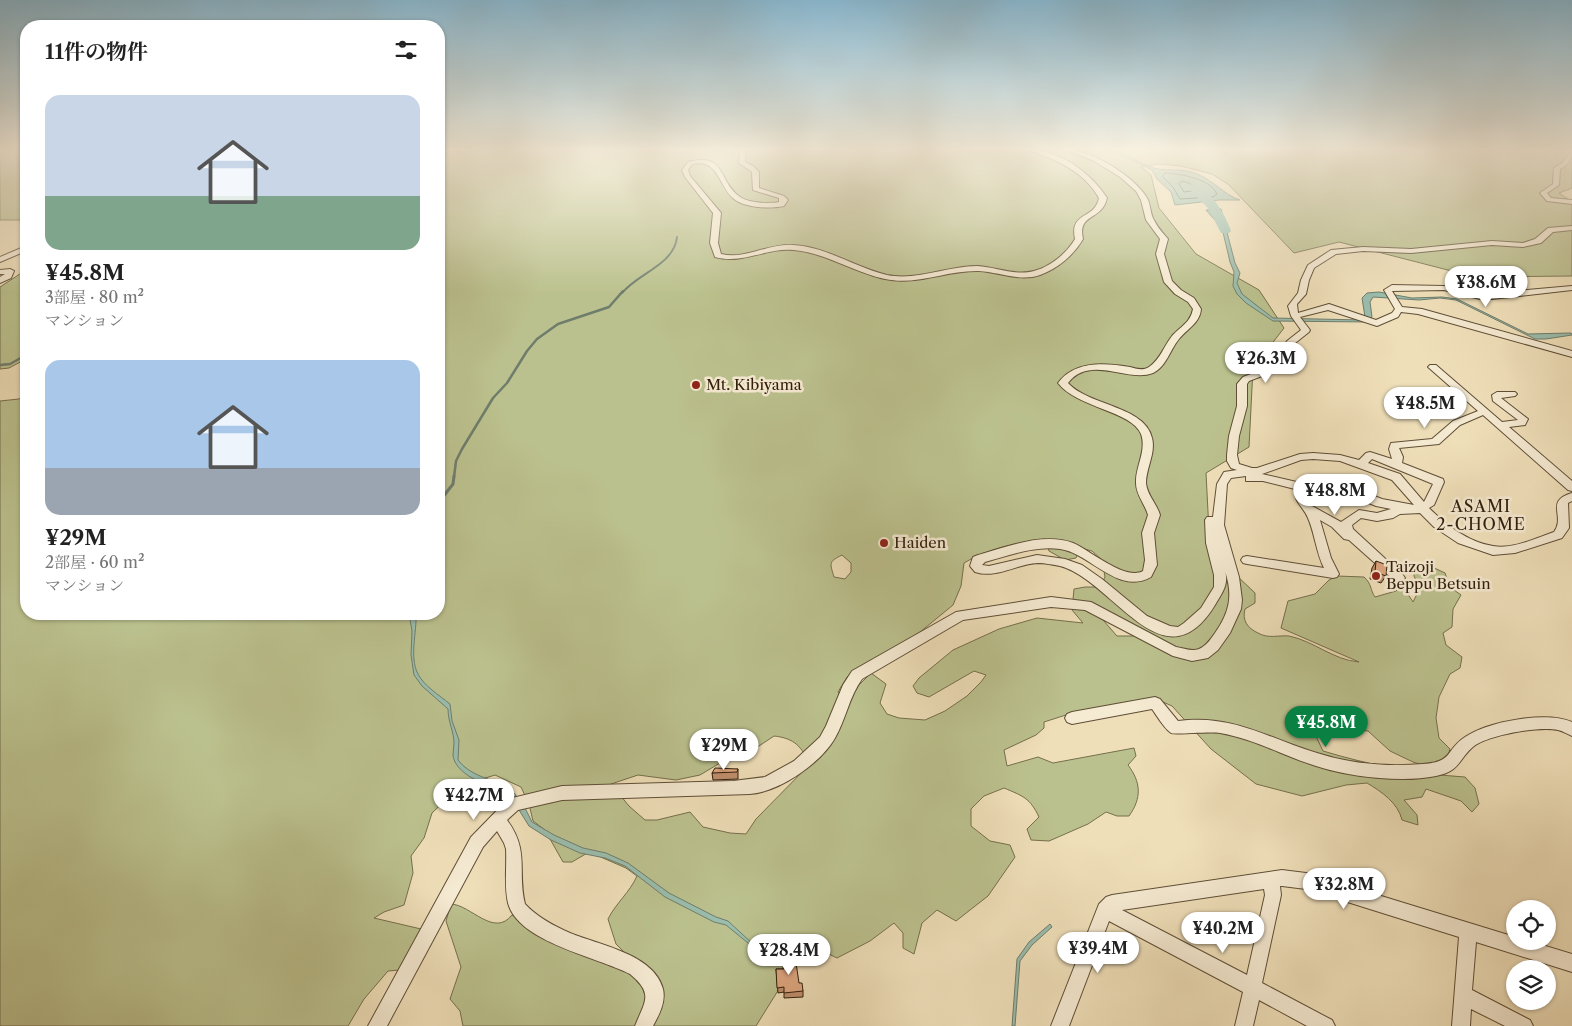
<!DOCTYPE html>
<html lang="ja">
<head>
<meta charset="utf-8">
<style>
	body { margin:0; font-family:"Libre Caslon Text","Noto Serif JP",serif; background:#f6f6f6; color:#222; height:100vh; display:flex; flex-direction:column; font-size:19px; white-space:nowrap }
	* { box-sizing:border-box; margin:0 }
	p { font-size:16px; color:#767676 }
	.icon { flex:none; width:28px; height:28px; fill:none; stroke:currentColor; stroke-width:2; stroke-linecap:round; stroke-linejoin:round }
	.map { position:relative; flex:1; overflow:hidden }
	.drawer { position:absolute; left:20px; top:20px; width:425px; height:600px; display:flex; flex-direction:column; background:#fff; border-radius:20px; box-shadow:0 1px 4px #0004 }
	.drawer>* { flex:none }
	.tools { position:absolute; left:1506px; top:900px; display:grid; gap:10px }
	.tools a { display:grid; place-items:center; width:50px; height:50px; border-radius:50%; background:#fff; box-shadow:0 1px 4px #0004; font-size:25px }
	.price { position:absolute; translate:-50% -42px; padding:0 11px; border-radius:18px; background:#fff; color:#222; font-size:16px; line-height:32px; filter:drop-shadow(0 1px 2px #0008) }
	.price::after { content:''; position:absolute; left:50%; top:30px; width:15px; height:11px; margin-left:-8px; background:inherit; clip-path:polygon(0 0,100% 0,50% 100%) }
	.price.on { background:#0b8043; color:#fff }
	ul { padding:0; list-style:none }
	li { display:grid; align-content:center; gap:10px; height:265px; padding:0 25px }
	li span { display:grid; place-items:center; height:155px; border-radius:15px; color:#555 }
	li>.icon { margin-inline-start:auto }
	span .icon { width:90px; height:90px; fill:#fffc; stroke-width:1 }
	li b { font-size:21px }
	h2 { display:flex; justify-content:space-between; align-items:center; height:60px; padding:0 25px; font-size:21px }
	.map>svg:first-child { display:block }
	.green { fill:#bbc18e; stroke:#756f4c; fill-rule:evenodd }
	.water { fill:#9abdad; stroke:#6f7d6c }
	.lines { fill:none; stroke-linecap:round; stroke-linejoin:round }
	.shore { stroke:#646d5c; stroke-width:1 }
	.stream-far2 { stroke:#6f7d6c; stroke-width:2 }
	.stream-far1 { stroke:#6f7d6c; stroke-width:2.5 }
	.stream { stroke:#6f7d6c; stroke-width:3 }
	.river { fill:#9abdad; fill-rule:evenodd }
	.minor-casing { stroke:#5f4e36; stroke-width:2 }
	.minor { fill:#f5ead2; fill-rule:evenodd }
	.wall { fill:#c08f6e; stroke:#2f1d0a }
	.building { fill:#dfa680; stroke:#2f1d0a }
	.poi-dot { fill:#8f2418; stroke:#f5ead2; stroke-width:2 }
	.labels { text-anchor:middle; stroke-width:5; stroke-linejoin:round; paint-order:stroke }
	.poi-label { font-size:15px; fill:#2f1d0a; stroke:#f5ead2; text-anchor:start }
	.neighbourhood-label { font-size:16px; letter-spacing:1px; fill:#2f1d0a; stroke:#f5ead2 }
</style>
</head>
<body>
<div class="map">
<svg width="1572" height="1026" viewBox="0 0 1572 1026">
	<rect width="100%" height="100%" fill="#efdfb9"/>
	<filter id="stains"><feTurbulence type="fractalNoise" baseFrequency=".004" numOctaves="4"/><feColorMatrix values="0 0 0 0 .2 0 0 0 0 .09 0 0 0 0 .02 0 0 0 .5 -.17"/></filter>
	<radialGradient id="worn" r=".72"><stop offset=".6" stop-color="#630" stop-opacity="0"/><stop offset="1" stop-color="#630" stop-opacity=".3"/></radialGradient>
	<g class="green">
		<rect x="0" y="150" width="26" height="70"/>
		<path d="M439,150H1572V188L1559,193L1572,202V276L1475,277L1339,242L1294,253L1228,184L1212,174L1181,166L1159,164L1141,167L1151,175L1159,208L1196,254L1259,290L1284,328L1253,368L1249,447L1206,473L1209,531L1235,574L1255,593V603L1245,609C1242,620 1247,628 1258,633C1268,639 1279,635 1289,636C1314,641 1333,660 1359,662L1281,628L1288,601L1315,594L1329,580L1337,576L1364,577C1372,584 1370,590 1375,597L1396,591L1402,585L1413,602L1420,588L1414,576V563L1430,566L1445,573L1450,587L1461,595L1453,609L1452,627L1443,633L1446,645L1462,657L1460,668L1450,674L1439,697L1436,718L1439,738L1450,749L1446,762L1432,768L1413,762L1390,751L1368,731L1330,727L1314,732L1323,751C1369,765 1417,774 1465,777L1475,788L1479,804L1472,812L1461,801L1426,789L1422,797L1404,800L1417,815L1418,825L1402,820C1398,803 1382,792 1367,783L1346,785L1302,796L1256,784L1211,749L1172,706L1154,698L1069,714L1044,722V728L1036,735L1004,750L1007,766L1038,757L1053,763L1134,748L1136,756L1128,765C1141,782 1142,798 1129,816H1117L1106,812L1088,824L1049,841L1031,840L1027,829L1039,817C1030,798 1023,796 1004,788L984,796L971,809V826L990,841L1010,845L1015,857L988,896L956,921L937,910L922,923L914,954L903,948V933L894,923L870,941L837,958L810,945L779,989L756,1026H463L460,1011L450,999L461,967L446,921L451,904C471,905 494,938 512,915L545,936L629,957L616,944L608,919C616,903 630,892 637,876L626,868L589,852L572,862H563L545,830L533,821L529,804L521,787L495,775L460,786L432,813L424,838L411,856L413,873L404,905L384,912L374,918L421,929L400,970L388,971L364,999L348,1026H0V401L19,399L26,393V614H439ZM1045,539L1049,551L1065,560L1076,558L1081,548L1092,551L1102,560L1105,577L1100,587H1085L1074,589L1072,610L1083,623L1037,618L999,629L953,650L919,678L913,686L917,693L929,697L974,671L986,675L981,682L967,696L945,711L925,720L899,718L887,714L880,703L886,684L871,673L859,685L846,705L838,692L847,677L861,666L914,637L953,605L961,586L964,563C986,549 1019,542 1045,539ZM842,555L851,563V572L845,579L834,577C830,563 828,562 842,555ZM1112,614L1136,636H1117L1103,620ZM774,736C794,738 803,747 809,765L756,819L746,834L730,833L703,827L690,812L657,820H645L629,806L611,784L638,775L676,780L700,775L720,763L744,756Z"/>
		<polygon points="26,270 26,359 9,368 0,369 0,287"/>
	</g>
	<g class="water">
		<path d="M1112,150H1119C1130,156 1145,167 1158,169C1171,171 1183,168 1197,174C1213,180 1224,195 1240,200H1219L1175,205L1171,192L1157,179L1152,170Z"/>
		<polygon points="1221,209 1235,263 1240,273 1237,283 1242,294 1273,318 1362,320 1365,317 1362,298 1367,293 1379,292 1412,298 1442,297 1457,299 1528,334 1571,333 1572,335 1546,339 1535,339 1456,300 1440,298 1419,300 1373,297 1370,302 1372,317 1367,322 1273,321 1246,303 1237,294 1233,286 1234,272 1230,262 1222,228 1206,210"/>
		<path d="M409,614H416C417,632 409,657 418,674C424,686 439,695 450,704L452,721L459,740L458,760C475,782 507,779 517,797L512,800C505,788 494,787 483,783C471,779 454,768 453,755C453,751 454,747 454,743C454,732 448,722 448,709L422,686L414,675L411,655L412,631Z"/>
		<polygon points="524,806 532,822 554,835 583,848 606,853 628,863 669,893 716,917 728,921 767,957 764,959 759,952 726,925 714,922 665,897 625,866 605,858 580,853 551,840 529,826 519,810"/>
		<polygon points="1050,924 1052,927 1032,945 1020,961 1015,1026 1012,1026 1017,959 1029,942"/>
	</g>
	<g class="lines">
		<g class="shore">
			<path d="M1165,173C1181,174 1209,178 1217,194L1213,197L1180,199L1173,187L1163,177Z"/>
			<polygon points="1183,181 1198,187 1199,190 1184,192 1179,184"/>
		</g>
		<path class="stream-far2" d="M622,293C638,273 674,265 677,237"/>
		<g class="stream-far1">
			<polyline points="0,365 10,364 26,355"/>
			<polyline points="454,477 456,461 462,449 493,398 507,383 527,351 537,339 558,324 609,307 623,291"/>
		</g>
		<polyline class="stream" points="439,502 453,484 454,476"/>
		<path class="river" d="M1192,184C1211,189 1225,214 1231,231L1229,233H1221L1208,208L1187,187Z"/>
		<defs>
			<g id="minor">
				<path d="M740,150H746L745,162L753,166L759,172V188L784,196L788,200L784,206C770,209 745,208 734,199C718,186 719,158 692,164L688,170L690,176L721,213L718,243L721,254C745,260 769,243 793,245C827,247 854,267 887,275C917,281 947,266 977,266C996,267 1015,276 1034,271C1050,267 1067,253 1075,239C1069,211 1095,220 1099,198C1088,179 1072,168 1052,159C1045,156 1036,154 1031,150C1060,150 1092,174 1107,198C1102,221 1077,213 1083,239C1074,255 1057,269 1040,275C1020,282 999,272 979,271C947,270 916,286 885,279C853,272 826,253 794,250C767,247 743,265 715,257L710,243L713,213L685,177L682,170L688,162C727,152 717,181 740,197C750,203 767,204 779,202V198L753,190L752,172L739,163Z"/>
				<path d="M1067,150C1091,149 1135,177 1147,198C1151,205 1150,214 1154,220C1157,227 1163,233 1168,239L1164,254L1172,281L1181,290L1194,298L1201,309C1200,323 1187,329 1179,339C1170,350 1166,367 1153,373C1128,383 1090,354 1068,383C1089,406 1145,406 1152,438C1156,453 1146,468 1146,483C1147,495 1157,504 1160,515L1154,533L1157,565L1151,577C1118,596 1090,553 1060,549C1036,545 1008,556 985,562L982,565L989,566L1037,555L1065,559L1082,565L1102,579L1147,616L1170,626L1178,627L1184,623L1201,608L1214,587V575L1206,543L1205,520L1207,517H1213L1217,484L1224,472L1237,470L1231,468L1227,461V455L1229,436L1237,406V384L1243,377L1264,369L1276,360L1287,341L1301,330L1291,316L1288,306L1298,293L1301,280L1308,265L1331,250L1363,247L1411,249L1492,241L1523,243L1535,239L1548,228L1572,226V230L1553,232L1541,243L1523,247L1492,245L1411,253L1363,251L1336,254L1314,268L1309,280L1306,294L1297,304L1298,313L1329,304L1376,320L1392,313L1395,309L1384,290L1392,285L1444,286L1480,293H1492L1572,286V290L1492,299H1480L1444,290L1392,291L1402,307L1422,309L1572,351V357L1418,314L1401,312L1398,317L1377,326L1328,310L1300,317L1310,330L1309,332L1294,344L1283,364L1270,373L1249,381L1247,384V406L1239,436L1237,455L1239,464L1252,468H1257L1300,454L1313,453L1340,455L1359,460L1366,453L1370,452L1392,459L1389,449L1391,443L1432,439L1453,421L1478,411L1428,367L1430,365H1436L1502,422L1518,420L1493,401L1492,395L1497,392H1515L1517,394L1515,396L1501,398L1528,419L1525,425L1509,427L1572,481V491L1568,490L1483,415L1460,425L1439,444L1399,448L1403,457L1402,463L1443,479L1444,482L1434,505L1429,508C1446,525 1468,542 1493,546C1512,550 1536,538 1554,532C1566,516 1544,501 1572,493V501L1568,503L1569,528L1562,538L1515,553L1493,555L1458,543L1434,527L1420,513L1400,514L1393,518L1377,521L1361,518L1352,525L1353,529L1403,575L1405,578L1403,581H1395L1349,540L1344,539L1332,527L1320,520L1331,558L1339,574L1337,577L1333,578L1247,564L1243,563L1241,560L1243,557L1247,556L1324,568C1316,552 1315,534 1308,518C1303,506 1294,503 1295,489L1263,481H1246V476L1231,478L1227,484L1224,525L1239,577L1242,600L1241,609L1230,633L1218,650L1208,658L1192,661L1173,656L1085,610L1051,607L963,620L862,679C849,697 846,719 835,738C821,763 779,792 750,794L562,800L518,810L507,820C530,851 517,871 525,904C537,917 554,926 570,933C599,945 654,954 663,989C666,1002 659,1015 653,1026H635C645,1001 654,994 630,974C597,957 518,942 508,903C504,886 507,867 506,849L504,843L497,831L483,847L387,1026H368L471,837L508,799L562,786L733,781L765,777L794,761L820,737L826,726L843,685L852,671L956,612L1051,597L1091,602L1176,647C1183,648 1192,652 1199,649C1206,646 1211,639 1215,633C1230,612 1233,595 1225,571C1229,585 1222,593 1215,605C1164,689 1113,580 1060,566C1054,565 1045,563 1038,563C1016,564 996,579 975,572L970,566L973,557L978,555C1006,547 1044,532 1073,543C1090,550 1125,581 1143,571L1145,560L1142,533L1148,515C1145,504 1136,495 1136,483C1135,467 1147,451 1141,434C1132,411 1077,408 1058,383C1075,360 1105,363 1130,367C1136,369 1143,371 1149,367C1160,360 1164,346 1172,336C1180,327 1191,322 1193,309L1188,302L1175,294L1164,282L1156,254L1160,239L1146,220L1141,200L1136,191L1120,177L1094,161ZM1313,459L1340,461L1392,480L1414,505L1382,499L1333,480L1301,483L1262,474L1301,460ZM1372,459L1433,484L1424,502L1400,474L1368,463ZM1332,488L1376,506L1391,509L1377,513L1359,510L1341,522L1312,506L1306,497V490Z"/>
				<path d="M1572,151C1572,160 1568,165 1560,169L1559,185L1547,193L1551,198L1572,200V204L1547,201L1540,193L1553,184L1554,168L1562,163Z"/>
				<polygon points="26,246 26,251 0,262 0,257"/>
				<polygon points="10,269 14,271 11,278 0,283 0,277 5,274 0,274 0,270"/>
				<path d="M1155,697L1160,699L1178,721C1233,714 1267,738 1317,753C1351,764 1388,767 1423,764C1454,762 1445,750 1465,737C1489,721 1546,711 1572,722V736C1567,734 1563,731 1558,730C1539,726 1490,735 1474,746C1458,759 1461,771 1436,776C1403,783 1349,777 1316,766C1284,756 1254,739 1220,733C1210,731 1174,735 1171,733C1164,728 1157,716 1152,709L1072,724L1067,722L1065,718L1067,714L1072,712Z"/>
				<path d="M1282,870L1306,873L1515,937V941H1529L1572,954V972L1476,942L1472,990L1530,1020L1533,1026H1505L1471,1009L1470,1026H1452L1459,937L1306,889L1282,886H1280L1281,895L1262,983L1332,1020L1335,1026H1307L1259,1000L1253,1026H1235L1243,992L1109,921L1069,1026H1051L1099,904L1106,897L1112,895ZM1264,889L1265,895L1247,975L1122,910Z"/>
			</g>
		</defs>
		<use href="#minor" class="minor-casing"/>
		<use href="#minor" class="minor"/>
	</g>
	<g class="wall">
		<polygon points="1376,561 1386,576 1381,583 1370,579 1372,568"/>
		<polygon points="738,769 738,779 713,780 712,773"/>
		<polygon points="783,957 799,983 803,991 803,997 784,998 784,992 778,993 776,969 783,969"/>
	</g>
	<g class="building">
		<polygon points="1376,561 1387,565 1386,576 1375,572"/>
		<polygon points="715,768 738,769 737,772 712,773"/>
		<polygon points="795,956 799,983 802,983 803,991 784,993 784,987 777,988 776,969 784,969 783,957"/>
	</g>
	<linearGradient id="sky" x2="0" y2="1"><stop stop-color="#89b8d0"/><stop offset="0.51" stop-color="#f8f1e0"/><stop offset="1" stop-color="#f8f1e0" stop-opacity="0"/></linearGradient>
	<rect width="1572" height="293" fill="url(#sky)"/>
	<g class="poi-dot">
		<circle cx="696" cy="385" r="5"/>
		<circle cx="884" cy="543" r="5"/>
		<circle cx="1376" cy="576" r="5"/>
	</g>
	<g class="labels">
		<g class="poi-label">
			<text x="706" y="390">Mt. Kibiyama</text>
			<text x="894" y="548">Haiden</text>
			<text x="1386" y="572">Taizoji<tspan x="1386" dy="17">Beppu Betsuin</tspan></text>
		</g>
		<g class="neighbourhood-label">
			<text x="1481" y="512">ASAMI<tspan x="1481" dy="18">2-CHOME</tspan></text>
		</g>
	</g>
	<rect width="100%" height="100%" filter="url(#stains)"/>
	<rect width="100%" height="100%" fill="url(#worn)"/>
</svg>
<div class="tools">
<a><svg class="icon" aria-label="locate" viewBox="0 0 24 24"><circle cx="12" cy="12" r="6"/><path d="M12 2v4M12 18v4M2 12h4M18 12h4"/></svg></a>
<a><svg class="icon" aria-label="layers" viewBox="0 0 24 24"><path d="M12 4l9 5-9 5-9-5zM3 14l9 5 9-5"/></svg></a>
</div>
<b class="price" style="left:1486px;top:308px">¥38.6M</b>
<b class="price" style="left:1266px;top:384px">¥26.3M</b>
<b class="price" style="left:1425px;top:429px">¥48.5M</b>
<b class="price" style="left:1335px;top:516px">¥48.8M</b>
<b class="price on" style="left:1326px;top:748px">¥45.8M</b>
<b class="price" style="left:724px;top:771px">¥29M</b>
<b class="price" style="left:474px;top:821px">¥42.7M</b>
<b class="price" style="left:1344px;top:910px">¥32.8M</b>
<b class="price" style="left:1223px;top:954px">¥40.2M</b>
<b class="price" style="left:1098px;top:974px">¥39.4M</b>
<b class="price" style="left:789px;top:976px">¥28.4M</b>
<section class="drawer">
<h2>11件の物件<svg class="icon" aria-label="filters" viewBox="0 0 24 24"><path d="M4 7h16M4 17h16"/><circle cx="9" cy="7" r="2"/><circle cx="15" cy="17" r="2"/></svg></h2>
<ul>
<li><span style="background:linear-gradient(#c9d6e8 65%,#7fa58c 0)"><svg class="icon" aria-label="home" viewBox="0 0 24 24"><path d="M3 11l9-7 9 7M6 9v11h12V9"/></svg></span><div><b>¥45.8M</b><p>3部屋 · 80 m²</p><p>マンション</p></div></li>
<li><span style="background:linear-gradient(#a9c7e8 70%,#9aa5b1 0)"><svg class="icon" aria-label="home" viewBox="0 0 24 24"><path d="M3 11l9-7 9 7M6 9v11h12V9"/></svg></span><div><b>¥29M</b><p>2部屋 · 60 m²</p><p>マンション</p></div></li>
</ul>
</section>
</div>
</body>
</html>
